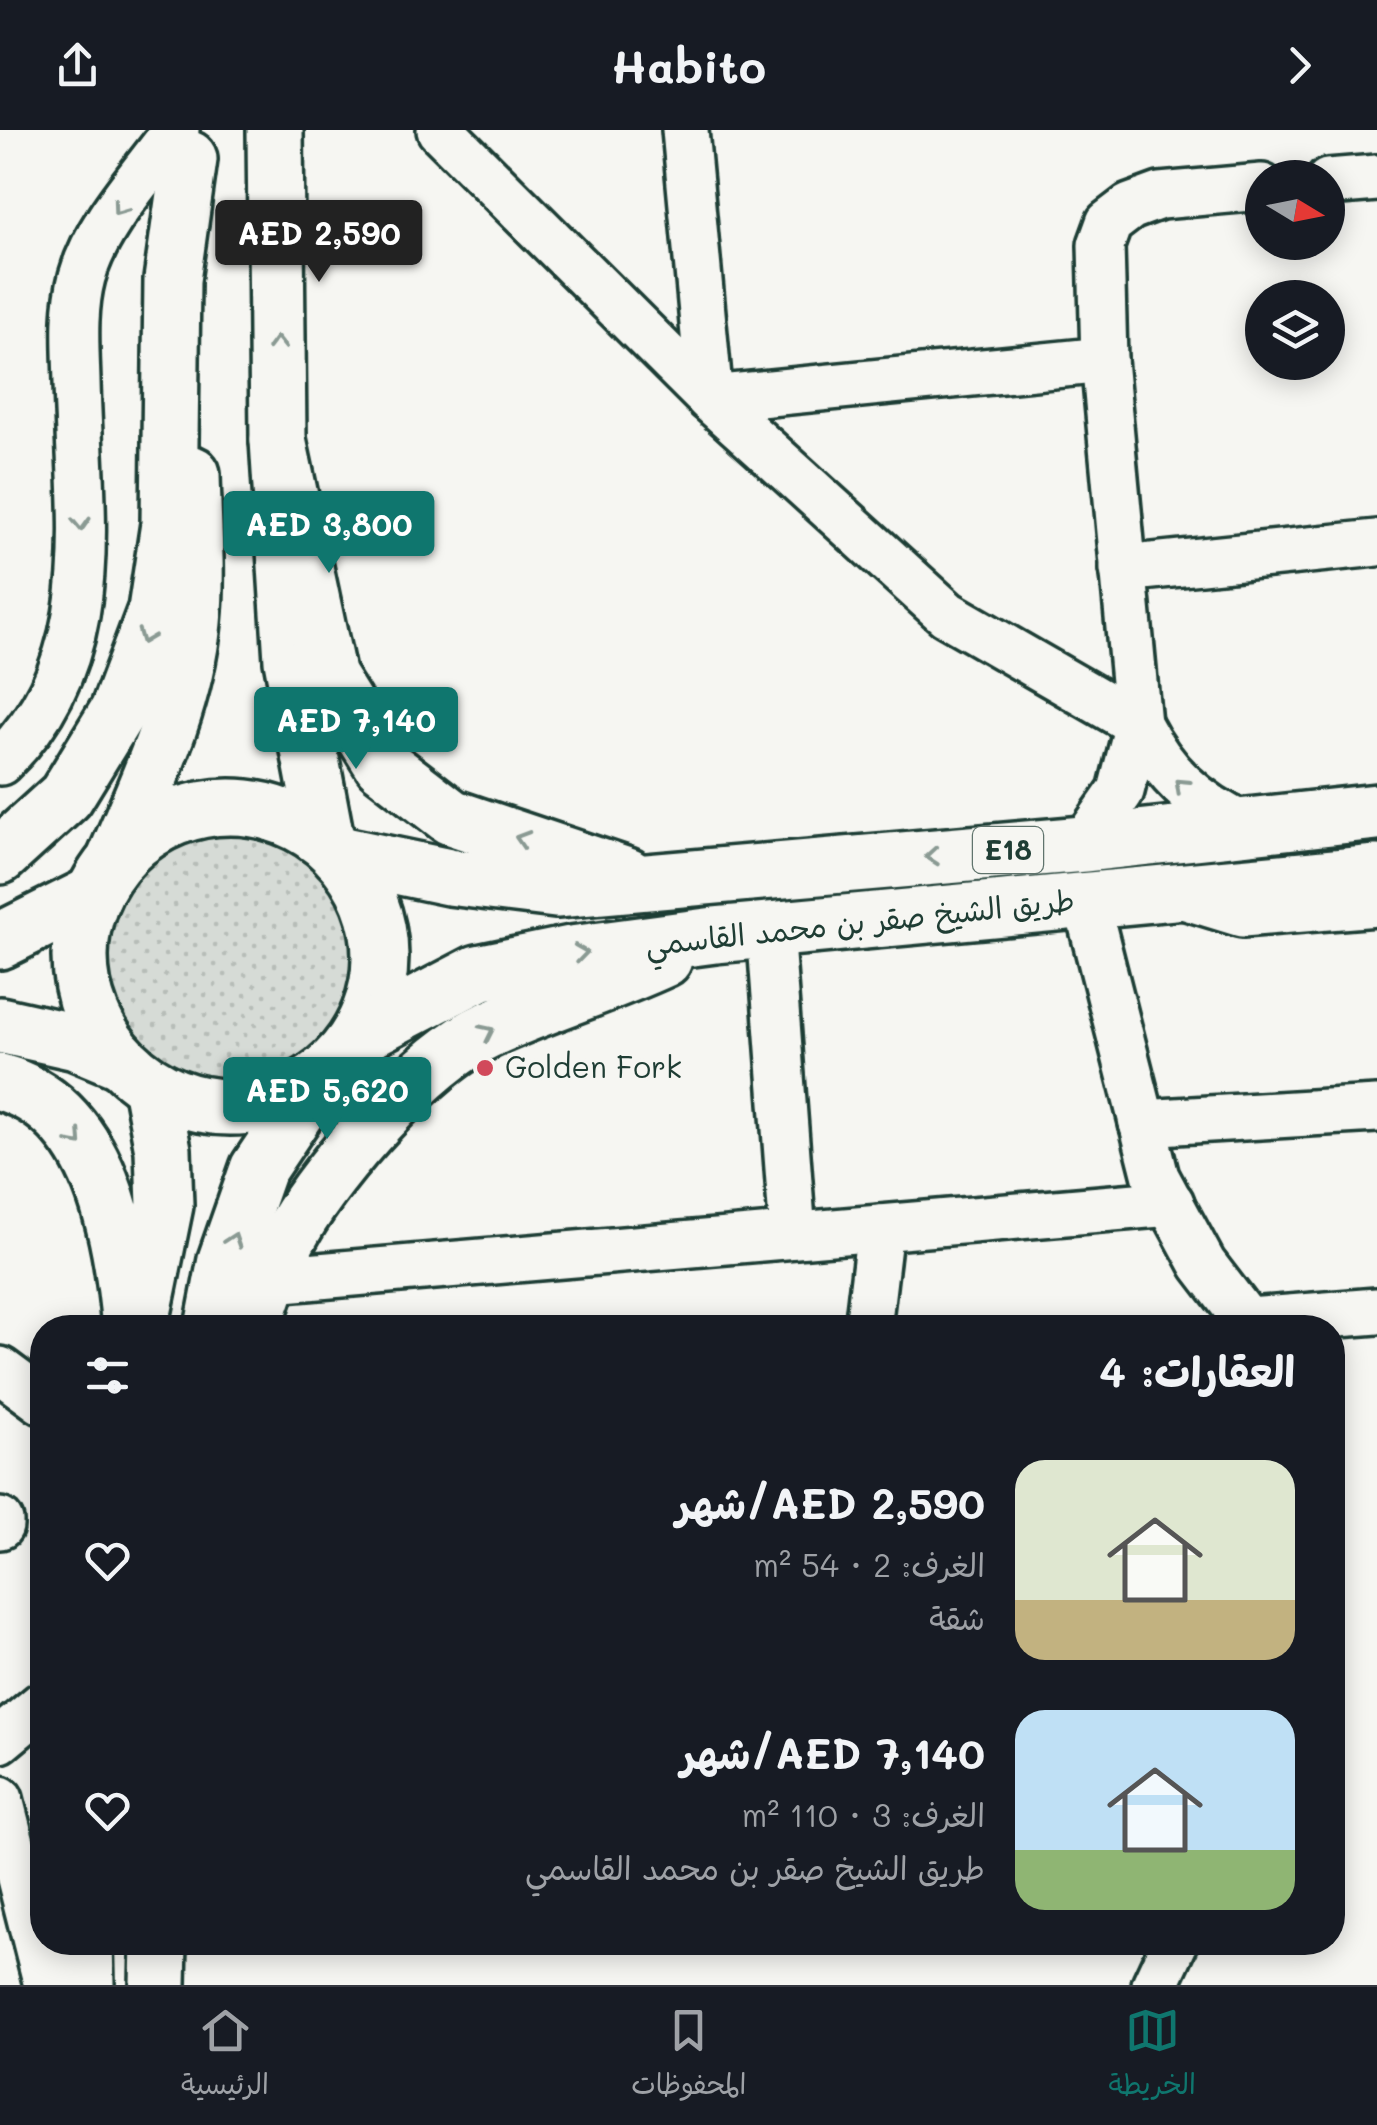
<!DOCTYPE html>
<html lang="ar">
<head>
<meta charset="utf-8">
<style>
	body { margin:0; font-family:Mali,"Playpen Sans Arabic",sans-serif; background:#242831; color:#f1f3f6; direction:rtl; height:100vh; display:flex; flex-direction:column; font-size:38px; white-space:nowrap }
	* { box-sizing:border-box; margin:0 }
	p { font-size:32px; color:#9ea1a6 }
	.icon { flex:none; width:55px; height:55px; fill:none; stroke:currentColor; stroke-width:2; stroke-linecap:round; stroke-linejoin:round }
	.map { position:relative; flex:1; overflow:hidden; direction:ltr }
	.details { position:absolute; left:30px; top:1185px; width:1315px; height:640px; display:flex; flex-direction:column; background:#171b24; border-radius:40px; box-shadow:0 5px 25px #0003; direction:rtl }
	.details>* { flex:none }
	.needle { width:65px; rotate:100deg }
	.fabs { position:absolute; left:1245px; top:30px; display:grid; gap:20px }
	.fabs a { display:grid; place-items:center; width:100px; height:100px; border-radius:50%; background:#171b24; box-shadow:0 5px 25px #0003; font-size:50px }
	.price { position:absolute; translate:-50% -85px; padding:0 22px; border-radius:10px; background:#0f766e; color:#fff; font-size:32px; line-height:65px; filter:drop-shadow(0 2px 5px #0008) }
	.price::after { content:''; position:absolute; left:50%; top:60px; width:30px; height:22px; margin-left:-15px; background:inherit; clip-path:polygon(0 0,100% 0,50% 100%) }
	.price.on { background:#222; color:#fff }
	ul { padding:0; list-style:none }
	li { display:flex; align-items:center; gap:30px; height:250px; padding:0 50px }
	li span { display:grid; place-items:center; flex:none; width:280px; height:200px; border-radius:30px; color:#555 }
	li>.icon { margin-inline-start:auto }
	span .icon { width:120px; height:120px; fill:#fffc; stroke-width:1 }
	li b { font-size:42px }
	h2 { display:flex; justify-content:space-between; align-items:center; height:120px; padding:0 50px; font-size:42px }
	header { display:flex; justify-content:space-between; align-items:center; height:130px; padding:0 50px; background:#171b24; font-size:45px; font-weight:700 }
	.tabs { display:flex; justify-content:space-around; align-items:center; height:140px; border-top:2px solid #363941; background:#171b24; font-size:28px; color:#9ea1a6 }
	.tabs a { display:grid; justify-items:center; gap:5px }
	.tabs .on { color:#0f766e }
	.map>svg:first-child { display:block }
	.grass { fill:url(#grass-dots); stroke:#7a8c85; stroke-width:2.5 }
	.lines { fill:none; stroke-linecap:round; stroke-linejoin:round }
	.minor-casing { stroke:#1f3d34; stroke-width:52 }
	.major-casing { stroke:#1f3d34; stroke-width:62 }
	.highway-casing { stroke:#1f3d34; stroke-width:62 }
	.minor { stroke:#f6f6f2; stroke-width:45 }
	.major { stroke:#f6f6f2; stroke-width:55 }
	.highway { stroke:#f6f6f2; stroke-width:55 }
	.oneway { stroke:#8a9a93 }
	.poi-dot { fill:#d1495b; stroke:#f6f6f2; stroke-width:4 }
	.labels { text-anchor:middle; stroke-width:8; stroke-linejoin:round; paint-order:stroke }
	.shield { fill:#f6f6f2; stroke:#60746d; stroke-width:2.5 }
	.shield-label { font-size:28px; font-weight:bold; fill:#1f3d34 }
	.street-label { font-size:30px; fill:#1f3d34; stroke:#f6f6f2 }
	.poi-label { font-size:30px; fill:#1f3d34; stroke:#f6f6f2; text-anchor:start }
</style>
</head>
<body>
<header><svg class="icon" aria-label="forward" viewBox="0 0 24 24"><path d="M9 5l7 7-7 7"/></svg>Habito<svg class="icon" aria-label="share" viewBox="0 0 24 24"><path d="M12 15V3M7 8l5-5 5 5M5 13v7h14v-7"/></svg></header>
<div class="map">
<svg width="1377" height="1855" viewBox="0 0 1377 1855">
	<defs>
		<pattern id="grass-dots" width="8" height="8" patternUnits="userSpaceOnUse" patternTransform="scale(2.5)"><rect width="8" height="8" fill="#d6dbd6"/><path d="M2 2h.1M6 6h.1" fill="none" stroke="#b7bdb8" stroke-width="1.8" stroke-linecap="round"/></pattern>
	</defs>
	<rect width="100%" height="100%" fill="#f6f6f2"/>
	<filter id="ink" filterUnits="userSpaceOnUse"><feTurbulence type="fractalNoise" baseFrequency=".01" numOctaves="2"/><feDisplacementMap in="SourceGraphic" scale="20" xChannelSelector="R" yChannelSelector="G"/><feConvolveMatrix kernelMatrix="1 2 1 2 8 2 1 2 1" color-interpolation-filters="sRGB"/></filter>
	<g filter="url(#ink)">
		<circle class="grass" cx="231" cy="826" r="128"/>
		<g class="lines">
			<defs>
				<g id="minor">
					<path d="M440,0L710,269L947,484L1138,594C1163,642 1195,674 1245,696"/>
					<polyline points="685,0 710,269 1104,230"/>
					<polyline points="1328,52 1377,48"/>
					<polyline points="1123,439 1377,413"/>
					<path d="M0,632C108,529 80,387 77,252C76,217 73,181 82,147C97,93 144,45 176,0"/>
					<polyline points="1084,714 1121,661 1138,594 1104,230 1101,115 1109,93 1130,77 1160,66 1262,57"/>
					<polyline points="1180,765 1242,784 1377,773"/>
					<polyline points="1086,771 1156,1047 1203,1134 1252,1198"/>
					<polyline points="770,799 793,1105"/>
					<polyline points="1142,993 1377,979"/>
					<polyline points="272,1150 1171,1073"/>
					<polyline points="1249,1191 1377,1181"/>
					<polyline points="868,1198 880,1098"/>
					<polyline points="0,1240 42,1271"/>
					<polyline points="0,1391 0,1396"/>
					<polyline points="0,1610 42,1575"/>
					<polyline points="0,1669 47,1855"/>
					<polyline points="1155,1855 1175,1812"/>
				</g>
				<g id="major">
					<polyline points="275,0 278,310 292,530 326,709"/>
					<path d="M116,727C148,651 185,575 193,492C198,444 193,392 192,344"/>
					<polyline points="140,1198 165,1075 163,1020 151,956"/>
					<polyline points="213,1198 226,1130 258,1039 317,951"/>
					<polyline points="85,1812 86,1855"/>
					<polyline points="158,1855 159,1812"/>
				</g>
				<g id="highway">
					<polyline points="278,310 328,547 382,634 451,687 627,746"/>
					<circle cx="230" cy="827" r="150"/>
					<polyline points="339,724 449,747 556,760 1084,714 1377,682"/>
					<polyline points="0,726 66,666 118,581 156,480 169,394 172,150 189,29"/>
					<polyline points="0,811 92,765"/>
					<polyline points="0,895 76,912 117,929"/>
					<polyline points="359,905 478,843 571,824 715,805 1377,743"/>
					<path d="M0,952C103,980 122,1108 130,1198"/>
					<path d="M254,1198C263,1165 277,1127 294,1098C329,1037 423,930 486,901C544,874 606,856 664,829"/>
				</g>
			</defs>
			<use href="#minor" class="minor-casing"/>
			<use href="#major" class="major-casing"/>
			<use href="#highway" class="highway-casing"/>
			<use href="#minor" class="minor"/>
			<use href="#major" class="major"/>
			<use href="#highway" class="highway"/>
		</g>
		<defs><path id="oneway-chevron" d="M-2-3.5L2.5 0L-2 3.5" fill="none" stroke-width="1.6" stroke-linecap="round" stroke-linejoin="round" transform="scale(2.5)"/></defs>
		<g class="oneway">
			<use href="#oneway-chevron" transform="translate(119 79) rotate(126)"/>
			<use href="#oneway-chevron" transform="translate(277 213) rotate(-91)"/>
			<use href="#oneway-chevron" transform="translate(81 394) rotate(88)"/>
			<use href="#oneway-chevron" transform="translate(145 507) rotate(111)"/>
			<use href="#oneway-chevron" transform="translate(1181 655) rotate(-137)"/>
			<use href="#oneway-chevron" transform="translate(522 709) rotate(-163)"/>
			<use href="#oneway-chevron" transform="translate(932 726) rotate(175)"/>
			<use href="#oneway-chevron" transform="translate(581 823) rotate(-8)"/>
			<use href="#oneway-chevron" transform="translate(487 902) rotate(-26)"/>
			<use href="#oneway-chevron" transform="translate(76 1009) rotate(48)"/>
			<use href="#oneway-chevron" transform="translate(233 1110) rotate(-71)"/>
		</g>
	</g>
	<circle class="poi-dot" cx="485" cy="938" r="10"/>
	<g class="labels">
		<rect class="shield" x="973" y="697" width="70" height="46" rx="8"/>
		<g class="shield-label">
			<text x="1008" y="730">E18</text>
		</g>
		<g class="street-label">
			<text transform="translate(860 793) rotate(-6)" y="10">طريق الشيخ صقر بن محمد القاسمي</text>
		</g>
		<g class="poi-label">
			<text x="505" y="948">Golden Fork</text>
		</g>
	</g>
</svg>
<div class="fabs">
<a><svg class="needle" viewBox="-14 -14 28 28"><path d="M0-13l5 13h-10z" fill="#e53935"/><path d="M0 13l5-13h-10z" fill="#9ea1a6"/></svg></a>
<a><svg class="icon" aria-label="layers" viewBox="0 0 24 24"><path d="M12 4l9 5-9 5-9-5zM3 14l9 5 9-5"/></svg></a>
</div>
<b class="price on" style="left:319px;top:155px">AED 2,590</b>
<b class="price" style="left:329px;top:446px">AED 3,800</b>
<b class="price" style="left:356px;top:642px">AED 7,140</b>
<b class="price" style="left:327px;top:1012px">AED 5,620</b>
<section class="details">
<h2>العقارات: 4<svg class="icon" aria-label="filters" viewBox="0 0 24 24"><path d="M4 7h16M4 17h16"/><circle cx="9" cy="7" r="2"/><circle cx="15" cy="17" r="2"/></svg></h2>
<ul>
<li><span style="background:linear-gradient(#dfe7d0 70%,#c2b280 0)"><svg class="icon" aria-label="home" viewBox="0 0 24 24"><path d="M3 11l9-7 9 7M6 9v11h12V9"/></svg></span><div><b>AED 2,590/شهر</b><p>الغرف: 2 · 54 m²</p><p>شقة</p></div><svg class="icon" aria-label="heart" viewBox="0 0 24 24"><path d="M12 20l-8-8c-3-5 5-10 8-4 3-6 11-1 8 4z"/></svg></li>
<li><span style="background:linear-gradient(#bfe0f5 70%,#8fb573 0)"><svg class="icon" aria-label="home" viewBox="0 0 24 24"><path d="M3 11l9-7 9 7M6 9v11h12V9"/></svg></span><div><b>AED 7,140/شهر</b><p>الغرف: 3 · 110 m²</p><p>طريق الشيخ صقر بن محمد القاسمي</p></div><svg class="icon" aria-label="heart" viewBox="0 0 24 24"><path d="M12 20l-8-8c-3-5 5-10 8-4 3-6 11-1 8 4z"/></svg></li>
</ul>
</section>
</div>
<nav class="tabs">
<a class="on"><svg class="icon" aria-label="map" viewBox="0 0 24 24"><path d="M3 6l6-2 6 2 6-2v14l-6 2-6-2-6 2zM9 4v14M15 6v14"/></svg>الخريطة</a>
<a><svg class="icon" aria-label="saved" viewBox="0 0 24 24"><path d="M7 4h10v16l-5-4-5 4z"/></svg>المحفوظات</a>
<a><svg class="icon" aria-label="home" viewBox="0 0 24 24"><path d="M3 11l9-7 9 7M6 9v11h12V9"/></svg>الرئيسية</a>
</nav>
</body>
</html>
